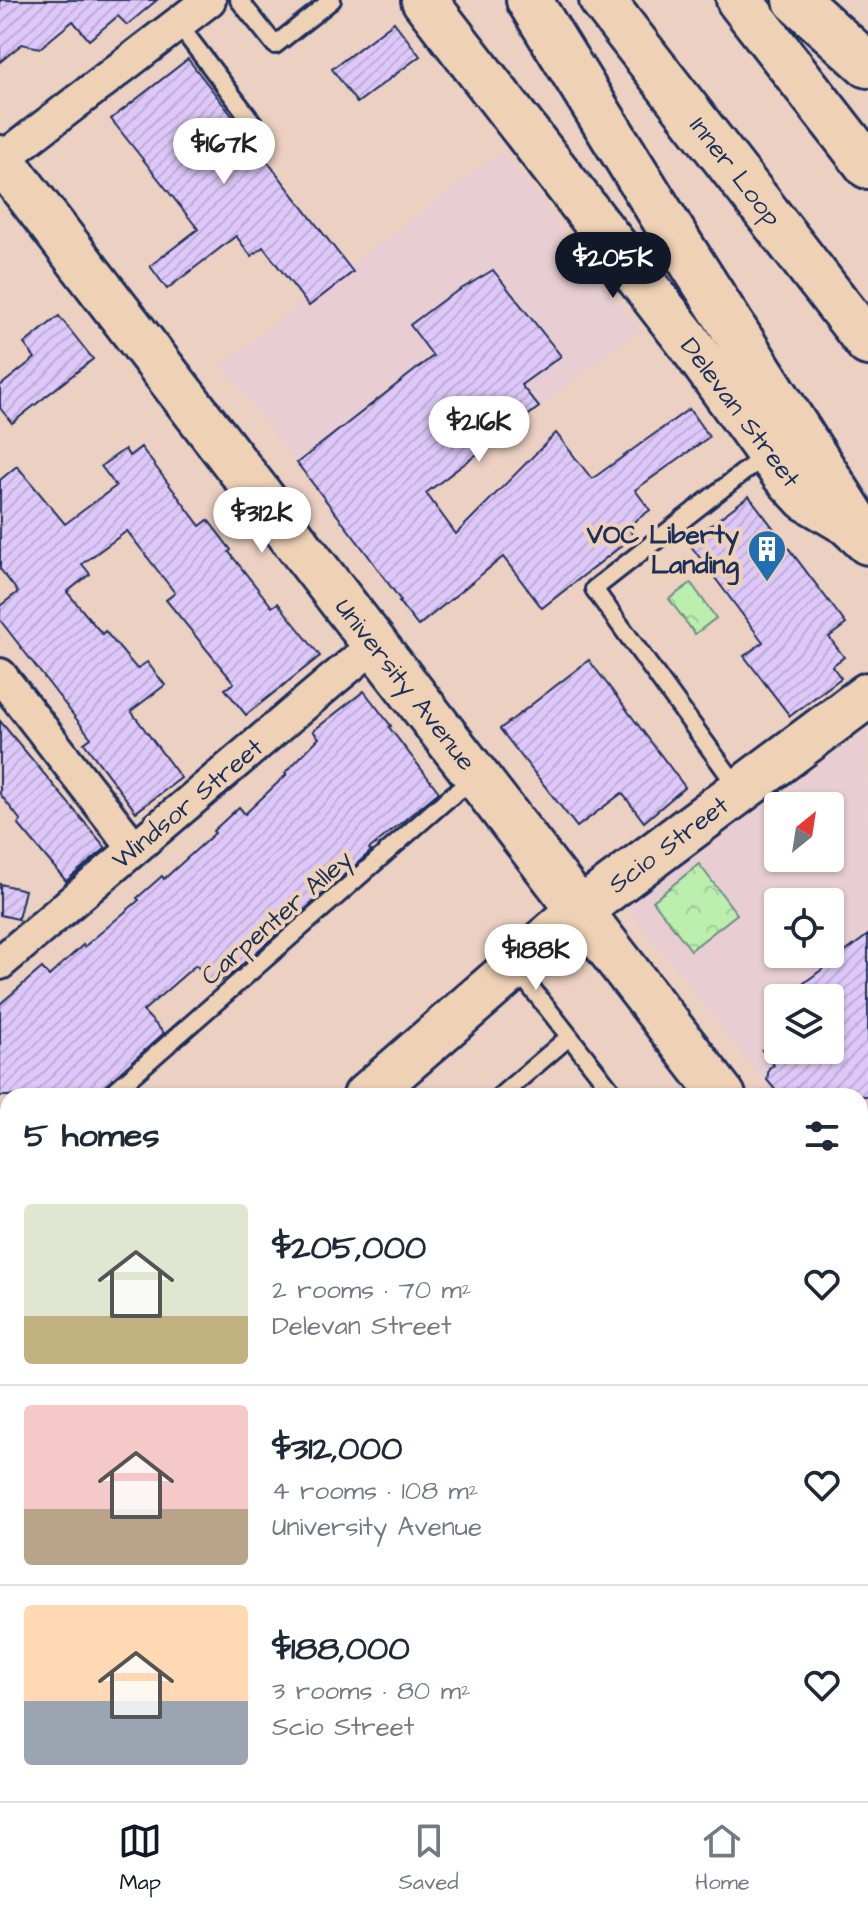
<!DOCTYPE html>
<html lang="en">
<head>
<meta charset="utf-8">
<style>
	body { margin:0; font-family:"Architects Daughter",sans-serif; background:#f6f6f7; color:#1f2937; height:100vh; display:flex; flex-direction:column; font-size:30px; white-space:nowrap }
	* { box-sizing:border-box; margin:0 }
	p { font-size:26px; color:#747a83 }
	.icon { flex:none; width:44px; height:44px; fill:none; stroke:currentColor; stroke-width:2; stroke-linecap:round; stroke-linejoin:round }
	.map { position:relative; flex:1; overflow:hidden }
	.sheet { position:absolute; left:0px; top:1088px; width:868px; height:714px; display:flex; flex-direction:column; background:#fff; border-radius:24px 24px 0 0; box-shadow:0 2px 6px #0004 }
	.sheet>* { flex:none }
	.needle { width:52px; rotate:30deg }
	.buttons { position:absolute; left:764px; top:792px; display:grid; gap:16px }
	.buttons a { display:grid; place-items:center; width:80px; height:80px; border-radius:8px; background:#fff; box-shadow:0 2px 6px #0004; font-size:40px }
	.price { position:absolute; translate:-50% -68px; padding:0 18px; border-radius:28px; background:#fff; color:#222; font-size:26px; line-height:52px; filter:drop-shadow(0 2px 4px #0008) }
	.price::after { content:''; position:absolute; left:50%; top:48px; width:24px; height:18px; margin-left:-12px; background:inherit; clip-path:polygon(0 0,100% 0,50% 100%) }
	.price.on { background:#111827; color:#fff }
	ul { padding:0; list-style:none }
	li { display:flex; align-items:center; gap:24px; height:200px; padding:0 24px }
	li+li { border-top:2px solid #e0e1e3 }
	li span { display:grid; place-items:center; flex:none; width:224px; height:160px; border-radius:8px; color:#555 }
	li>.icon { margin-inline-start:auto }
	span .icon { width:96px; height:96px; fill:#fffc; stroke-width:1 }
	li b { font-size:34px }
	h2 { display:flex; justify-content:space-between; align-items:center; height:96px; padding:0 24px; font-size:34px }
	.tab-bar { display:flex; justify-content:space-around; align-items:center; height:112px; border-top:2px solid #e0e1e3; background:#fff; font-size:22px; color:#747a83 }
	.tab-bar a { display:grid; justify-items:center; gap:4px }
	.tab-bar .on { color:#111827 }
	.map>svg:first-child { display:block }
	.built { fill:#e8ced2; fill-rule:evenodd }
	.forest { fill:url(#forest-crowns); stroke:#6c8e86; stroke-width:2 }
	.building { fill:url(#building-hatch); stroke:#1b2f5e; stroke-width:2 }
	.lines { fill:none; stroke-linecap:round; stroke-linejoin:round }
	.lane-casing { stroke:#1b2f5e; stroke-width:22 }
	.street-casing { stroke:#1b2f5e; stroke-width:38 }
	.secondary-casing { stroke:#1b2f5e; stroke-width:50 }
	.primary-casing { stroke:#1b2f5e; stroke-width:50 }
	.highway-casing { stroke:#1b2f5e; stroke-width:50 }
	.lane { stroke:#efd2b5; stroke-width:16 }
	.street { stroke:#efd2b5; stroke-width:32 }
	.secondary { stroke:#efd2b5; stroke-width:44 }
	.primary { stroke:#efd2b5; stroke-width:44 }
	.highway { stroke:#efd2b5; stroke-width:44 }
	.labels { text-anchor:middle; stroke-width:8; stroke-linejoin:round; paint-order:stroke }
	.street-label { font-size:26px; fill:#1b2f5e; stroke:#efd2b5 }
	.poi-label { font-size:26px; font-weight:bold; fill:#1b2f5e; stroke:#efd2b5; text-anchor:end }
</style>
</head>
<body>
<div class="map">
<svg width="868" height="1801" viewBox="0 0 868 1801">
	<defs>
		<pattern id="forest-crowns" width="20" height="18" patternUnits="userSpaceOnUse" patternTransform="scale(2)"><rect width="20" height="18" fill="#bceeae"/><path d="M2 6a3 3 0 1 1 6 0M12 15a3 3 0 1 1 6 0" fill="none" stroke="#a1cc98"/></pattern>
		<pattern id="building-hatch" width="6" height="6" patternUnits="userSpaceOnUse" patternTransform="scale(2)"><rect width="6" height="6" fill="#dec8f8"/><path d="M-1 1l2-2M0 6l6-6M5 7l2-2" fill="none" stroke="#beacd7"/></pattern>
	</defs>
	<rect width="100%" height="100%" fill="#ecd0c2"/>
	<filter id="ink" filterUnits="userSpaceOnUse"><feTurbulence type="fractalNoise" baseFrequency=".0125" numOctaves="2"/><feDisplacementMap in="SourceGraphic" scale="16" xChannelSelector="R" yChannelSelector="G"/><feConvolveMatrix kernelMatrix="1 2 1 2 8 2 1 2 1" color-interpolation-filters="sRGB"/></filter>
	<g filter="url(#ink)">
		<g class="built">
			<polygon points="502,150 640,330 359,544 221,364"/>
			<path d="M868,729V1214L860,1204V1096H776L626,905ZM778,806H830V858H778ZM778,902H830V954H778ZM778,998H830V1050H778Z"/>
			<polygon points="0,1292 8,1294 8,1398 0,1405"/>
		</g>
		<g class="forest">
			<polygon points="691,583 716,618 695,634 669,599"/>
			<polygon points="699,864 737,914 691,950 653,901"/>
		</g>
		<g class="building">
			<polygon points="0,0 157,0 127,25 118,16 89,40 73,21 40,48 22,44 0,62"/>
			<polygon points="394,22 420,56 357,103 332,69"/>
			<polygon points="188,59 353,272 309,306 263,247 251,256 236,236 167,289 150,266 198,229 111,119"/>
			<polygon points="493,270 561,356 521,385 539,407 426,493 456,534 556,433 592,479 689,409 709,437 635,490 650,510 627,527 634,536 542,608 503,557 418,626 399,602 401,601 367,554 297,463 433,356 410,325 443,300"/>
			<polygon points="59,316 93,359 12,423 0,408 0,386 35,358 24,344"/>
			<polygon points="141,447 200,526 208,520 231,550 229,552 272,607 278,603 320,656 246,715 225,689 234,683 166,600 175,593 127,531 82,564 90,574 67,592 102,634 105,631 137,669 147,662 165,685 131,711 181,778 136,812 84,743 91,738 0,620 0,606 18,592 0,569 0,480 17,466 65,524 116,486 101,466 125,449 129,456"/>
			<polygon points="749,496 846,624 829,637 844,657 832,666 841,678 790,716 744,656 763,642 688,542"/>
			<polygon points="589,660 685,787 644,822 622,793 577,827 500,729"/>
			<polygon points="364,691 391,726 389,727 439,792 369,849 371,851 360,861 236,970 214,986 196,965 143,1011 164,1033 94,1096 0,1096 0,1004 42,968 49,976 83,945 84,947 139,900 137,898 162,876 164,879 215,833 213,831 239,807 245,814 287,774 285,773 319,738 313,731"/>
			<polygon points="0,721 106,848 66,881 18,824 21,821 0,794"/>
			<polygon points="0,884 25,890 18,919 0,915"/>
			<polygon points="868,935 868,1096 796,1096 777,1092 767,1080 769,1068 774,1065 762,1050 830,1050 830,998 784,998"/>
		</g>
		<g class="lines">
			<defs>
				<g id="lane">
					<polyline points="239,0 275,45 332,0"/>
					<polyline points="178,24 254,124"/>
					<polyline points="739,789 594,589 768,453"/>
					<polyline points="515,967 616,1096"/>
					<polyline points="109,1096 445,801 476,777"/>
					<polyline points="500,1096 569,1037"/>
					<polyline points="0,1191 8,1184"/>
					<polyline points="860,1605 868,1615"/>
					<polyline points="516,1794 521,1801"/>
				</g>
				<g id="street">
					<polyline points="1,160 209,0"/>
					<polyline points="0,675 134,848"/>
					<polyline points="0,963 335,678 375,645"/>
					<polyline points="0,1482 8,1492"/>
					<polyline points="241,1794 247,1801"/>
					<polyline points="761,1794 766,1801"/>
					<polyline points="25,1801 33,1794"/>
				</g>
				<g id="secondary">
					<polyline points="424,0 688,341 783,473 806,498 848,523 868,542"/>
					<polyline points="0,158 723,1096"/>
					<polyline points="366,1096 579,911 868,695"/>
					<polyline points="860,1275 868,1285"/>
					<polyline points="0,1415 8,1408"/>
				</g>
				<g id="primary">
					<polyline points="0,1255 8,1257"/>
					<polyline points="860,1456 868,1458"/>
				</g>
				<g id="highway">
					<polyline points="529,0 681,246 868,540"/>
					<polyline points="602,0 868,343"/>
					<polyline points="739,0 868,166"/>
					<polyline points="796,0 868,65"/>
				</g>
			</defs>
			<use href="#lane" class="lane-casing"/>
			<use href="#street" class="street-casing"/>
			<use href="#secondary" class="secondary-casing"/>
			<use href="#primary" class="primary-casing"/>
			<use href="#highway" class="highway-casing"/>
			<use href="#lane" class="lane"/>
			<use href="#street" class="street"/>
			<use href="#secondary" class="secondary"/>
			<use href="#primary" class="primary"/>
			<use href="#highway" class="highway"/>
		</g>
	</g>
	<defs>
		<symbol id="building-pin" viewBox="-11 -11 22 30"><path d="M0 17L-7.5 6A9.5 9.5 0 1 1 7.5 6Z" fill="#1f6fb2" stroke="#efd2b5"/><path d="M-4-6H4V6H1V3H-1V6H-4ZM-2.5-4.3h1.7v1.8h-1.7ZM.8-4.3h1.7v1.8H.8ZM-2.5-1h1.7V.8h-1.7ZM.8-1h1.7V.8H.8Z" fill="#fff"/></symbol>
	</defs>
	<g fill-rule="evenodd">
		<use href="#building-pin" x="745" y="527" width="44" height="60"/>
	</g>
	<g class="labels">
		<g class="street-label">
			<text transform="translate(736 171) rotate(52)" y="9">Inner Loop</text>
			<text transform="translate(741 412) rotate(53)" y="9">Delevan Street</text>
			<text transform="translate(406 684) rotate(52)" y="9">University Avenue</text>
			<text transform="translate(187 803) rotate(-40)" y="9">Windsor Street</text>
			<text transform="translate(668 844) rotate(-37)" y="9">Scio Street</text>
			<text transform="translate(276 917) rotate(-41)" y="9">Carpenter Alley</text>
		</g>
		<g class="poi-label">
			<text x="739" y="543">VOC Liberty<tspan x="739" dy="30">Landing</tspan></text>
		</g>
	</g>
</svg>
<div class="buttons">
<a><svg class="needle" viewBox="-14 -14 28 28"><path d="M0-13l5 13h-10z" fill="#e53935"/><path d="M0 13l5-13h-10z" fill="#747a83"/></svg></a>
<a><svg class="icon" aria-label="locate" viewBox="0 0 24 24"><circle cx="12" cy="12" r="6"/><path d="M12 2v4M12 18v4M2 12h4M18 12h4"/></svg></a>
<a><svg class="icon" aria-label="layers" viewBox="0 0 24 24"><path d="M12 4l9 5-9 5-9-5zM3 14l9 5 9-5"/></svg></a>
</div>
<b class="price" style="left:224px;top:186px">$167K</b>
<b class="price on" style="left:613px;top:300px">$205K</b>
<b class="price" style="left:479px;top:464px">$216K</b>
<b class="price" style="left:262px;top:555px">$312K</b>
<b class="price" style="left:536px;top:992px">$188K</b>
<section class="sheet">
<h2>5 homes<svg class="icon" aria-label="filters" viewBox="0 0 24 24"><path d="M4 7h16M4 17h16"/><circle cx="9" cy="7" r="2"/><circle cx="15" cy="17" r="2"/></svg></h2>
<ul>
<li><span style="background:linear-gradient(#dfe7d0 70%,#c2b280 0)"><svg class="icon" aria-label="home" viewBox="0 0 24 24"><path d="M3 11l9-7 9 7M6 9v11h12V9"/></svg></span><div><b>$205,000</b><p>2 rooms · 70 m²</p><p>Delevan Street</p></div><svg class="icon" aria-label="heart" viewBox="0 0 24 24"><path d="M12 20l-8-8c-3-5 5-10 8-4 3-6 11-1 8 4z"/></svg></li>
<li><span style="background:linear-gradient(#f6c9c9 65%,#b9a48a 0)"><svg class="icon" aria-label="home" viewBox="0 0 24 24"><path d="M3 11l9-7 9 7M6 9v11h12V9"/></svg></span><div><b>$312,000</b><p>4 rooms · 108 m²</p><p>University Avenue</p></div><svg class="icon" aria-label="heart" viewBox="0 0 24 24"><path d="M12 20l-8-8c-3-5 5-10 8-4 3-6 11-1 8 4z"/></svg></li>
<li><span style="background:linear-gradient(#ffd9b3 60%,#9aa5b1 0)"><svg class="icon" aria-label="home" viewBox="0 0 24 24"><path d="M3 11l9-7 9 7M6 9v11h12V9"/></svg></span><div><b>$188,000</b><p>3 rooms · 80 m²</p><p>Scio Street</p></div><svg class="icon" aria-label="heart" viewBox="0 0 24 24"><path d="M12 20l-8-8c-3-5 5-10 8-4 3-6 11-1 8 4z"/></svg></li>
</ul>
</section>
</div>
<nav class="tab-bar">
<a class="on"><svg class="icon" aria-label="map" viewBox="0 0 24 24"><path d="M3 6l6-2 6 2 6-2v14l-6 2-6-2-6 2zM9 4v14M15 6v14"/></svg>Map</a>
<a><svg class="icon" aria-label="saved" viewBox="0 0 24 24"><path d="M7 4h10v16l-5-4-5 4z"/></svg>Saved</a>
<a><svg class="icon" aria-label="home" viewBox="0 0 24 24"><path d="M3 11l9-7 9 7M6 9v11h12V9"/></svg>Home</a>
</nav>
</body>
</html>
